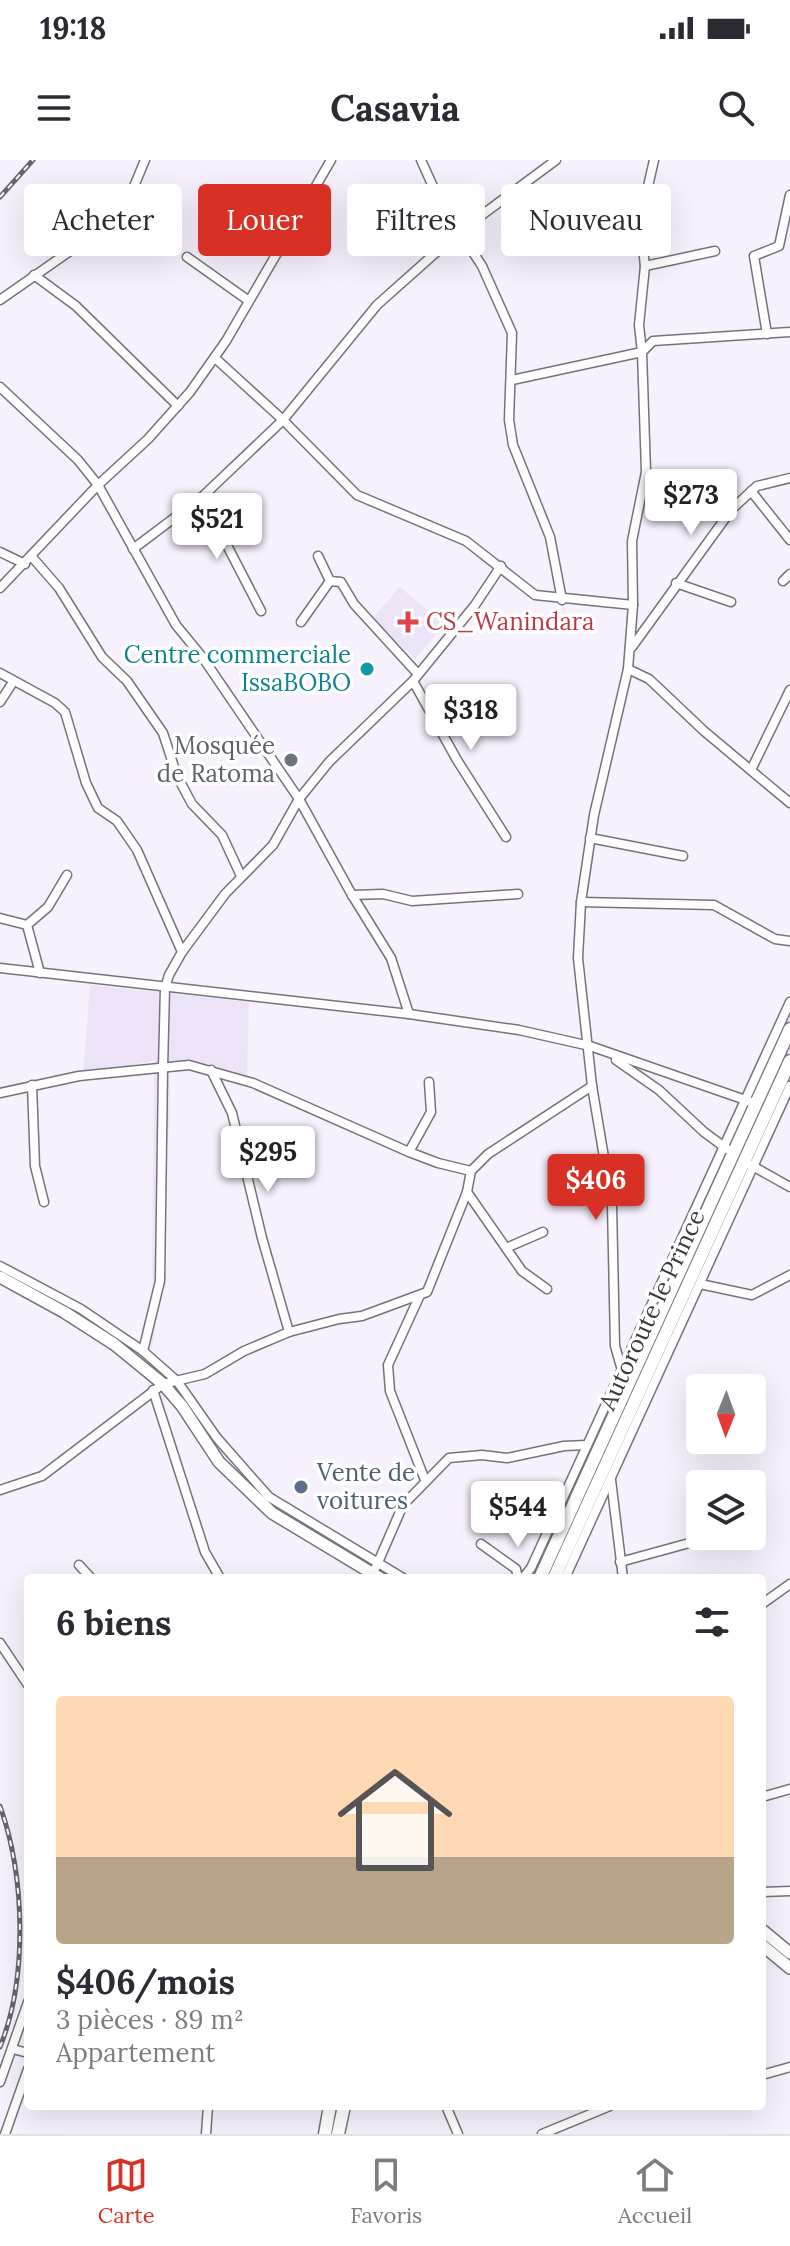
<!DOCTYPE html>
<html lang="fr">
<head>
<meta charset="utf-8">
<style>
	body { margin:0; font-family:Lora,serif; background:#f2f2f3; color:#2b2b33; height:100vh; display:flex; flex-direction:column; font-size:30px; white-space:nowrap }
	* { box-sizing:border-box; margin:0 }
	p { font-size:26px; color:#7c7c81 }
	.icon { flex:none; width:44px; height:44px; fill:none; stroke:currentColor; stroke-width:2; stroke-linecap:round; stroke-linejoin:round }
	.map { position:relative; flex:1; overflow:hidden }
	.details { position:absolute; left:24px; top:1414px; width:742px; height:536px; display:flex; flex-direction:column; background:#fff; border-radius:8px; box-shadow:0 8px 32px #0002 }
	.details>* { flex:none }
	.hud { position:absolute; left:24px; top:24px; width:742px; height:72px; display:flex; gap:16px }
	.needle { width:52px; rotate:181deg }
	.buttons { position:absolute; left:686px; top:1214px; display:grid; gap:16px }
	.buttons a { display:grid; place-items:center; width:80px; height:80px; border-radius:8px; background:#fff; box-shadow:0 8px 32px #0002; font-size:40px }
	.price { position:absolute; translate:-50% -68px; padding:0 18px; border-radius:8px; background:#fff; color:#222; font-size:26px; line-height:52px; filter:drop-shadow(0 2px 4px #0008) }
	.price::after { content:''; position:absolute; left:50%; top:48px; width:24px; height:18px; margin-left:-12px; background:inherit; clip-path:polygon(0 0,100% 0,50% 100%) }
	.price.on { background:#d93025; color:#fff }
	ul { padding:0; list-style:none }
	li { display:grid; align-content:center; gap:16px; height:424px; padding:0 32px }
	li span { display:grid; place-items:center; height:248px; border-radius:8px; color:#555 }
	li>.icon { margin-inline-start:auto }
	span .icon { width:144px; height:144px; fill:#fffc; stroke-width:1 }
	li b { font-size:34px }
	h2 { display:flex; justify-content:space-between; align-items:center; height:96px; padding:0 32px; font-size:34px }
	.tag { padding:0 28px; border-radius:8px; background:#fff; box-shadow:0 8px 32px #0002; font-size:28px; line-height:72px }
	.tag.on { background:#d93025; color:#fff }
	.status { display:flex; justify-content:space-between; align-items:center; height:56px; padding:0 40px; background:#fff; direction:ltr }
	.status svg { height:22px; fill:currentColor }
	header { display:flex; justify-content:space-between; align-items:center; height:104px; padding:0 32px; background:#fff; font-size:36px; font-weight:800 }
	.dock { display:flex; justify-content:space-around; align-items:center; height:112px; border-top:2px solid #e1e1e2; background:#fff; font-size:22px; color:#7c7c81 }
	.dock a { display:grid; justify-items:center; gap:4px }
	.dock .on { color:#d93025 }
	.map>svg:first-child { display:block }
	.built { fill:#ede3f6 }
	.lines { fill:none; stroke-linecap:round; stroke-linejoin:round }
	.street-casing { stroke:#77717c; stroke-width:11 }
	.secondary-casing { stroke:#77717c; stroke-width:14 }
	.primary-casing { stroke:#77717c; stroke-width:15 }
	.street { stroke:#fff; stroke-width:8 }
	.secondary { stroke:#fff; stroke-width:11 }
	.primary { stroke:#fff; stroke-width:12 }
	.rail-casing { stroke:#68646b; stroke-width:5 }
	.rail { stroke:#fff; stroke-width:2; stroke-dasharray:6; stroke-linecap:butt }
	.health-dot { fill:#e0444e; stroke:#fff; stroke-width:3 }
	.culture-dot { fill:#0f9aa8; stroke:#fff; stroke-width:3 }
	.worship-dot { fill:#6b7280; stroke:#fff; stroke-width:3 }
	.service-dot { fill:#5c6f8a; stroke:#fff; stroke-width:3 }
	.labels { text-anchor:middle; stroke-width:7; stroke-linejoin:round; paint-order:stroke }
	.health-label { font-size:24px; fill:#be3a42; stroke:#fff; text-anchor:start }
	.culture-label { font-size:24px; fill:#0d838f; stroke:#fff; text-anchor:end }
	.worship-label { font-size:24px; fill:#5b616d; stroke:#fff; text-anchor:end }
	.street-label { font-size:24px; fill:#3d3a3f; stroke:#fff }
	.service-label { font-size:24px; fill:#4e5e75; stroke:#fff; text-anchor:start }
</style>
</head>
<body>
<div class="status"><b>19:18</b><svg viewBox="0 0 49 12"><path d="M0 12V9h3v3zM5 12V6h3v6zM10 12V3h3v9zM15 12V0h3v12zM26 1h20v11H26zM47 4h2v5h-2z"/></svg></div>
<header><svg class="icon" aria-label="menu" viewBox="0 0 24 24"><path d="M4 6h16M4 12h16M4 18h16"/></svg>Casavia<svg class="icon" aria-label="search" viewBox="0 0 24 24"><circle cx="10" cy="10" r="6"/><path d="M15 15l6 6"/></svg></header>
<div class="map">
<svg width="790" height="1974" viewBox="0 0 790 1974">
	<rect width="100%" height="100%" fill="#f7f0fd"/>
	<g class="built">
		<polygon points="400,427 444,465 415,499 372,459"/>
		<polygon points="90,825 249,842 247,916 201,902 169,903 170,957 162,1037 161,1123 152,1189 139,1183 154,1122 152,1117 154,901 83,913"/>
	</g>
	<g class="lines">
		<defs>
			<g id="street">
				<polyline points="421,0 440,42 482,106 512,173 509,260 513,285 550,377 562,440"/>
				<polyline points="408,39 433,27"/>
				<polyline points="187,97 249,141"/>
				<polyline points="645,106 715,91"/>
				<polyline points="34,115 76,146 178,246"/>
				<polyline points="0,140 113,61 130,36 145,0"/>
				<polyline points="767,174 754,96 779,86 790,35"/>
				<polyline points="215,198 283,260 357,335 466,381 535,435 633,445"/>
				<polyline points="512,220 642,192 653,181 790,172"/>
				<polyline points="0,227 78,300 98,325 176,465 203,498 299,639 352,735 391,798 409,854"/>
				<polyline points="751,331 790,380"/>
				<polyline points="202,337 261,451"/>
				<polyline points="133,389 202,337 283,260 377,145 459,72 556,0"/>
				<polyline points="0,392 25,404"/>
				<polyline points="318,396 330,421 341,422 354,444 417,513"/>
				<polyline points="32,397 59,428 102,497 127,521 163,573 177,616 192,644 222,675 241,716"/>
				<polyline points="783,421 790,414"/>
				<polyline points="676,423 731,442"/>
				<polyline points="0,428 98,325 148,279 190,232 226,181 331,0"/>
				<polyline points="301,462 330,421"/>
				<polyline points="632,487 732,349 757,326 790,318"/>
				<polyline points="628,509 649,519 704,571 790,643"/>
				<polyline points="0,513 55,543 65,552 86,623 98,648 117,661 137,690 182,792"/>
				<polyline points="413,521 457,600 506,677"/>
				<polyline points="0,542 13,522"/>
				<polyline points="751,610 790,530"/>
				<polyline points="590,678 683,696"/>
				<polyline points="352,735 383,734 412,741 518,734"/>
				<polyline points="581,742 714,745 775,779 790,781"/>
				<polyline points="0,758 27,765"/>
				<polyline points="0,808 409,854 519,870 590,886 757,944"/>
				<polyline points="40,813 27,765 48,747 67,715"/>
				<polyline points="616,900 659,930 704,972 727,989"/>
				<polyline points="211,910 232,953 262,1078 289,1172"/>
				<polyline points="32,925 35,1006 44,1042"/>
				<polyline points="0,933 79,916 189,905 253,923 409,992 438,1003 471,1011 488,994 592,926"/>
				<polyline points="409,992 431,952 429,922"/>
				<polyline points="749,1004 790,1027"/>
				<polyline points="467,1032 522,1111 547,1129"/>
				<polyline points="506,1088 543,1072"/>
				<polyline points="0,1106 81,1149 143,1191 177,1221 217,1278 269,1337 403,1418"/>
				<polyline points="700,1124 752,1135 790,1115"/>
				<polyline points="420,1135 388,1205 390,1231 425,1320"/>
				<polyline points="143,1191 160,1121 163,908 165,828 169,815 182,792 225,734 273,685 299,639 329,602 413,521 475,445 501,406"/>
				<polyline points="632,1214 621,1207 615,1186 612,1045 592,926 578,798 581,742 594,655 628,509 633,445 632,381 646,312 642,192 639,165 645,106 640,61 654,0"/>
				<polyline points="153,1230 205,1392 220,1418"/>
				<polyline points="611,1320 623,1418"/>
				<polyline points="0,1330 42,1316 163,1224 205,1214 244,1191 289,1172 339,1159 362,1156 427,1132 467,1032 471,1011"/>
				<polyline points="481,1384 516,1409 518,1418"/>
				<polyline points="620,1402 715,1376"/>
				<polyline points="79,1405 91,1418"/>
				<polyline points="376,1407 403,1345 449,1298 482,1295 507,1298 564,1286 587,1285"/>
				<polyline points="523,1418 531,1408 790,842"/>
				<polyline points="565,1418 790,926"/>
				<polyline points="762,1444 790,1424"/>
				<polyline points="0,1483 28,1525"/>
				<polyline points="762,1637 790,1629"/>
				<polyline points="762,1732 790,1731"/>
				<polyline points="13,1889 28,1893"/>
				<polyline points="762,1915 790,1907"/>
				<polyline points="0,1922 28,1842"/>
				<polyline points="446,1946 458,1974"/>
				<polyline points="5,1974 28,1909"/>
				<polyline points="206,1974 208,1946"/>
				<polyline points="542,1974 610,1946"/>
			</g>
			<g id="secondary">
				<polyline points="0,1117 64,1152 114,1184 163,1224 182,1246 219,1302 272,1353 380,1418"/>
				<polyline points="762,1770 790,1793"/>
				<polyline points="762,1785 790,1808"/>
			</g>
			<g id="primary">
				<polyline points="540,1418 790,869"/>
				<polyline points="554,1418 790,901"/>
				<polyline points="325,1974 330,1946"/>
				<polyline points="338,1974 344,1946"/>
			</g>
		</defs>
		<use href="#street" class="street-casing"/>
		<use href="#secondary" class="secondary-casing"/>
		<use href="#primary" class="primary-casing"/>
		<use href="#street" class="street"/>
		<use href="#secondary" class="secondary"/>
		<use href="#primary" class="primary"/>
		<defs>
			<g id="rail">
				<polyline points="0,37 33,0"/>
				<path d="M0,1646C25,1716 28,1818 0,1887"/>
			</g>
		</defs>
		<use href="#rail" class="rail-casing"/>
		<use href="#rail" class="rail"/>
	</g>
	<path class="health-dot" d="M404 450h8v8h8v8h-8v8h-8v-8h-8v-8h8z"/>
	<circle class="culture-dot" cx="367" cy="509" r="8"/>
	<circle class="worship-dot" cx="291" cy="600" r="8"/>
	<circle class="service-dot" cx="301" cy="1327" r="8"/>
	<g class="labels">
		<g class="health-label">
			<text x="426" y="470">CS_Wanindara</text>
		</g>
		<g class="culture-label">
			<text x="351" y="503">Centre commerciale<tspan x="351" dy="28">IssaBOBO</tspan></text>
		</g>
		<g class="worship-label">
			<text x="275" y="594">Mosquée<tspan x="275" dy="28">de Ratoma</tspan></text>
		</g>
		<g class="street-label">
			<text transform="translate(652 1150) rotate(-65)" y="8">Autoroute le Prince</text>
		</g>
		<g class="service-label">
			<text x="317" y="1321">Vente de<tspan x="317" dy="28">voitures</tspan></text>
		</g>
	</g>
</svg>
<div class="buttons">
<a><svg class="needle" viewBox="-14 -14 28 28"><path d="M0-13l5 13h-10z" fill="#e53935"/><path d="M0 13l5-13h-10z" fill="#7c7c81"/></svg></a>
<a><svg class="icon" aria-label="layers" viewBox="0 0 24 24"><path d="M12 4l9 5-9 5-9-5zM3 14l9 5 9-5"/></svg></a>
</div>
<b class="price" style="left:691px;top:377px">$273</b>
<b class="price" style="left:217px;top:401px">$521</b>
<b class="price" style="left:471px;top:592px">$318</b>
<b class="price" style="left:268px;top:1034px">$295</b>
<b class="price on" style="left:596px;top:1062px">$406</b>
<b class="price" style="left:518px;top:1389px">$544</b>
<div class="hud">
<a class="tag">Acheter</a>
<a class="tag on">Louer</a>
<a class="tag">Filtres</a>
<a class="tag">Nouveau</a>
</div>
<section class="details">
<h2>6 biens<svg class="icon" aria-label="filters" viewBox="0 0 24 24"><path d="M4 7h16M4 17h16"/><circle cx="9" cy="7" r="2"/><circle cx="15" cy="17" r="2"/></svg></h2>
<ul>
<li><span style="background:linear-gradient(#ffd9b3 65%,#b9a48a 0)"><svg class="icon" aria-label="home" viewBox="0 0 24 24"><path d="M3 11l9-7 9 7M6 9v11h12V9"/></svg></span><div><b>$406/mois</b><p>3 pièces · 89 m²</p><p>Appartement</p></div></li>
</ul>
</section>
</div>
<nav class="dock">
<a class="on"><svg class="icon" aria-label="map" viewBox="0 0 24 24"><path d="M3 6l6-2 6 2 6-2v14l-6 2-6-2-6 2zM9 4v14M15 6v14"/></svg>Carte</a>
<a><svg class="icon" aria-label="saved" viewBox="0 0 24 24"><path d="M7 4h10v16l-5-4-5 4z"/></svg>Favoris</a>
<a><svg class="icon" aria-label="home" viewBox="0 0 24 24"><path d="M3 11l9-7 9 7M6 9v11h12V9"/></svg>Accueil</a>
</nav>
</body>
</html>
